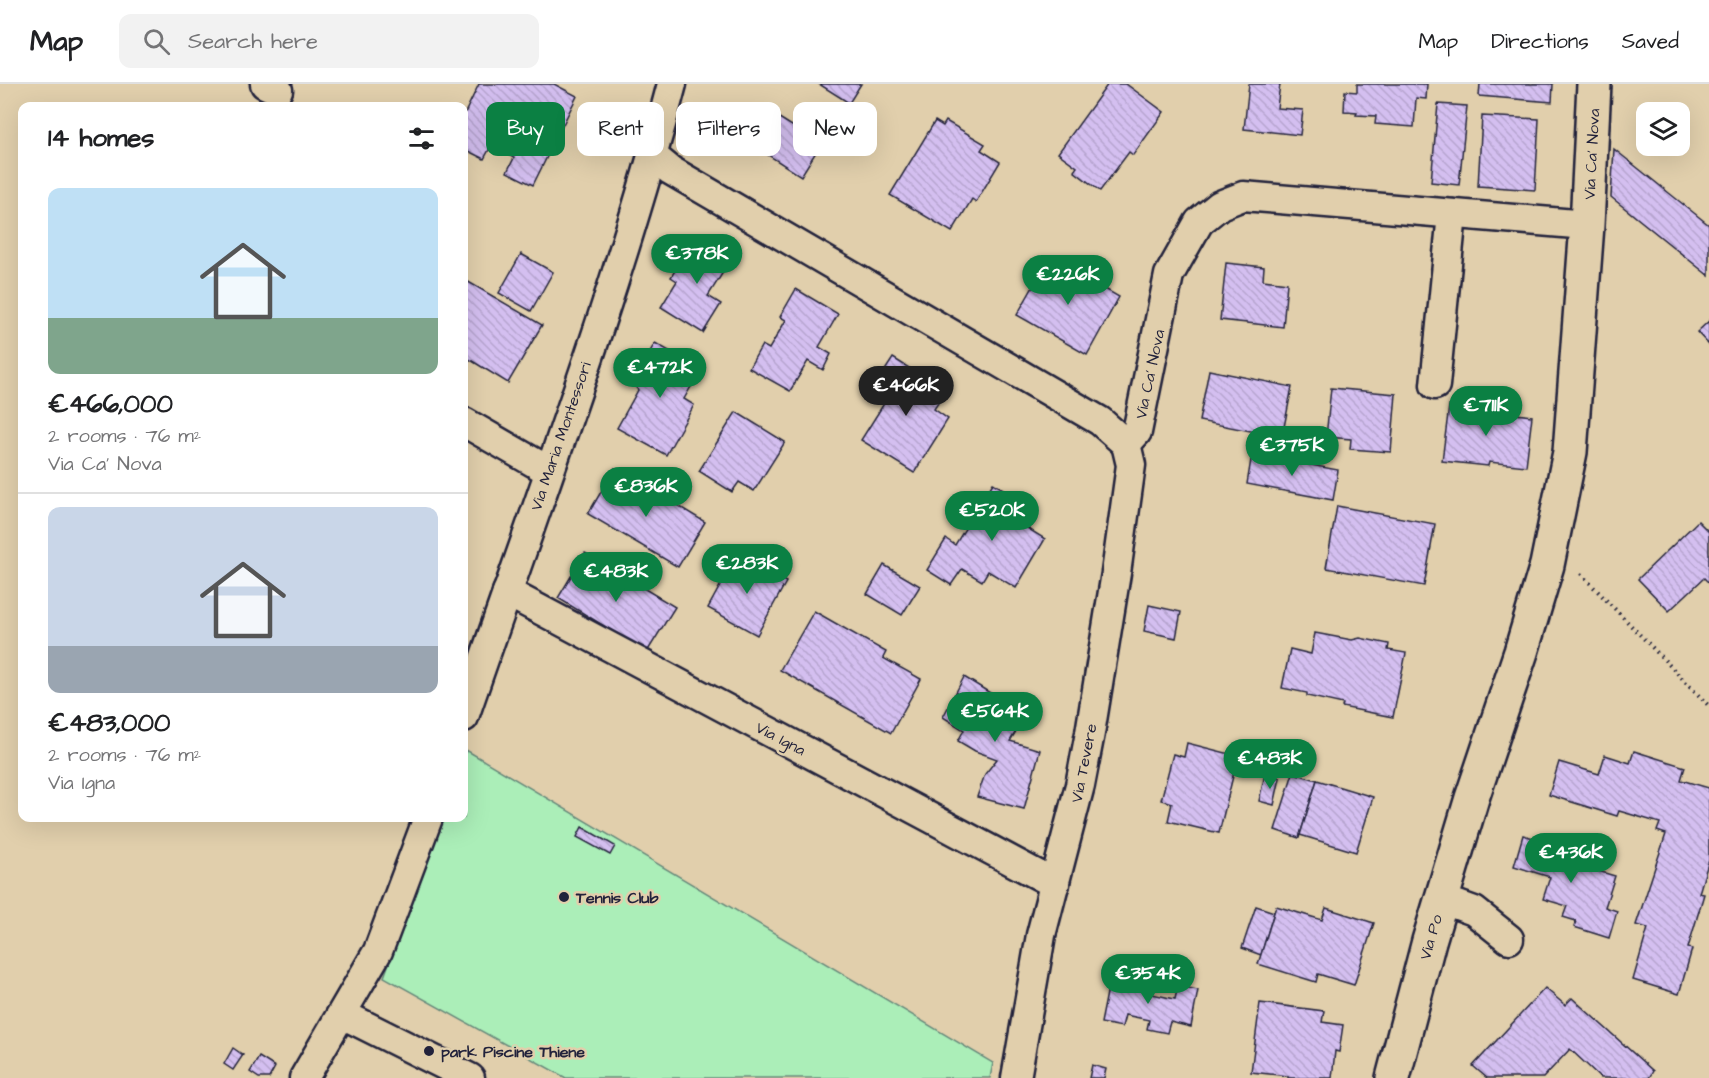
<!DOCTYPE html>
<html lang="en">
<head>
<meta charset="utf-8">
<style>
	body { margin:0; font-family:"Architects Daughter",sans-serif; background:#f2f2f2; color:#202124; height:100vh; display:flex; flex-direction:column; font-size:22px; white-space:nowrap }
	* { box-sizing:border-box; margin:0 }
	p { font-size:20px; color:#757577 }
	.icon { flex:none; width:33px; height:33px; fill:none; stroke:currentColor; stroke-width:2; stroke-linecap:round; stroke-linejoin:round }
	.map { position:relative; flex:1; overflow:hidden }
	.sheet { position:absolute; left:18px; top:18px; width:450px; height:720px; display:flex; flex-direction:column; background:#fff; border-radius:12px; box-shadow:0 6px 24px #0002 }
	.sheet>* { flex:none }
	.top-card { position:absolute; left:486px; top:18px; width:570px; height:54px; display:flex; gap:12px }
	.controls { position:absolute; left:1636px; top:18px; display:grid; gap:12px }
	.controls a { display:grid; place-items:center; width:54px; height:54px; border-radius:12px; background:#fff; box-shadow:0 6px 24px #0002; font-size:30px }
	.price { position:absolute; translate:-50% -51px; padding:0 14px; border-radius:21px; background:#0b8043; color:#fff; font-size:20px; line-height:39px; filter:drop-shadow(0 2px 3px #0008) }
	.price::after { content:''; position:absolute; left:50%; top:36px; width:18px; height:14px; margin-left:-9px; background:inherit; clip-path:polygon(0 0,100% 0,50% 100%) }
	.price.selected { background:#222; color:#fff }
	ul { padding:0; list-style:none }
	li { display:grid; align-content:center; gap:12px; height:318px; padding:0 30px }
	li+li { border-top:2px solid #e0e0e0 }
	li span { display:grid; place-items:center; height:186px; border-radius:12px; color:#555 }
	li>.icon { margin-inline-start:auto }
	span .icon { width:108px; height:108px; fill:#fffc; stroke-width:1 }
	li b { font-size:26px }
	h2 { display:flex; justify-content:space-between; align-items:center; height:72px; padding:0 30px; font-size:26px }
	.pill { padding:0 21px; border-radius:12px; background:#fff; box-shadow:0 6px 24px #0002; font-size:21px; line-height:54px }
	.pill.selected { background:#0b8043; color:#fff }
	header { display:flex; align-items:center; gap:36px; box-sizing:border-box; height:84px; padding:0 30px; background:#fff; border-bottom:2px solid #e0e0e0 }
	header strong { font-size:28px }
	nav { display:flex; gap:33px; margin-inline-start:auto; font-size:21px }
	.search { width:420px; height:54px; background:#f2f2f2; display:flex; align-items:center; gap:15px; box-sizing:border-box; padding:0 21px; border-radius:12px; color:#757577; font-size:22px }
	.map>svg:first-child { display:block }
	.green { fill:#abeeb8; stroke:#66887a; stroke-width:1.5 }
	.building { fill:url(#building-back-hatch); stroke:#22223b; stroke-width:1.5 }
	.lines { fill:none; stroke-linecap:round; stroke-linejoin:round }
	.street-casing { stroke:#22223b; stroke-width:33 }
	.secondary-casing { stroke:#22223b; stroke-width:38 }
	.path { stroke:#22223b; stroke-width:4; stroke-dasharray:1.5 4.5; stroke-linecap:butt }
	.street { stroke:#e1cfac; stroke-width:28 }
	.secondary { stroke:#e1cfac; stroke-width:33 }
	.poi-dot { fill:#22223b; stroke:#e1cfac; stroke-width:2 }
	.labels { text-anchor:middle; stroke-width:5; stroke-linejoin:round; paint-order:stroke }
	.street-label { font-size:16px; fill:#22223b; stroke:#e1cfac }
	.poi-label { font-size:16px; font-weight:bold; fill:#22223b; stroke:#e1cfac; text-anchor:start }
</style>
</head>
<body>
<header>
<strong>Map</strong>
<div class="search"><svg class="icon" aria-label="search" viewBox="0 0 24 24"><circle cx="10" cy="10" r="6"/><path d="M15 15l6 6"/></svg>Search here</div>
<nav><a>Map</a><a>Directions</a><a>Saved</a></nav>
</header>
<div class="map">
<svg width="1709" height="994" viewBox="0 0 1709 994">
	<defs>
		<pattern id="building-back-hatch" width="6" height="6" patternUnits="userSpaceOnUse" patternTransform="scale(1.5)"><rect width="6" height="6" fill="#d4bff0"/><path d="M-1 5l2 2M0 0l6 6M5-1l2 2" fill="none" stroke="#b6a4cf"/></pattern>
	</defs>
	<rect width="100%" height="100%" fill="#e1cfac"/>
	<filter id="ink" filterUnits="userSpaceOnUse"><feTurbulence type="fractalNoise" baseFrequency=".0167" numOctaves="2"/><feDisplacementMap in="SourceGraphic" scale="12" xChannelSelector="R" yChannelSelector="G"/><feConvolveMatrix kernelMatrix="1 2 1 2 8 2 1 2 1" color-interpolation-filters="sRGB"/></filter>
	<g filter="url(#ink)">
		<polygon class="green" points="466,666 993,979 990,994 566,994 384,893 442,734 464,734 464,674"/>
		<g class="building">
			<polygon points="479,0 554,0 577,12 533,101 507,88 514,74 491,62 484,75 464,65 464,31"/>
			<polygon points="819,0 861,0 849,19"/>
			<polygon points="1108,0 1126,0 1164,28 1133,71 1129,68 1100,107 1074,87 1077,83 1058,69"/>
			<polygon points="1249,0 1280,0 1277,24 1303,26 1300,51 1244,45"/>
			<polygon points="1357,0 1427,0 1426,15 1416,14 1414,43 1375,40 1376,32 1356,31 1357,28 1344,27 1345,7 1357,8"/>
			<polygon points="1480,0 1553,0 1552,18 1479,12"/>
			<polygon points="1438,20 1467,22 1459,101 1431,98"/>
			<polygon points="760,22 821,60 801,92 740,53"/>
			<polygon points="1482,32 1539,35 1535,106 1478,102"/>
			<polygon points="935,37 943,42 946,37 985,60 981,66 1000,78 976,118 972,115 952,148 890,111"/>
			<polygon points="1614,65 1709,141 1709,192 1611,113"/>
			<polygon points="696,152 732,174 708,212 721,220 703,249 661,223 677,197 671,193"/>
			<polygon points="521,170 553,188 531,227 499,209"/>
			<polygon points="1050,173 1119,213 1087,271 1017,231"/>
			<polygon points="1226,179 1264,183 1263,196 1287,199 1283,243 1220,236"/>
			<polygon points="465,196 542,241 508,299 464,272 464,199"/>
			<polygon points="796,205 838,230 819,263 831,270 823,286 808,277 790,307 749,284 762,261 769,265 786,236 780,233"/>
			<polygon points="1709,237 1709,261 1697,248"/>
			<polygon points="655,259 701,285 684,315 694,321 666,371 617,344 638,306 632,299"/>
			<polygon points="893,274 946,307 934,325 948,335 914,389 861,356 890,310 875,302"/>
			<polygon points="1209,286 1292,303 1282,353 1199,337"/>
			<polygon points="1331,304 1396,310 1391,368 1350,365 1351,355 1326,353"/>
			<polygon points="1449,322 1532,332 1526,382 1489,378 1488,382 1442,377"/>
			<polygon points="736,328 785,358 754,407 739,398 732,408 699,387"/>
			<polygon points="1252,370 1338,386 1333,416 1247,400"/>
			<polygon points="615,384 705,438 678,483 588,430"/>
			<polygon points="993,399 1038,426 1027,444 1045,455 1016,504 988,487 982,497 962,485 951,501 927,486 946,455 955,461"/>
			<polygon points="1337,422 1435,440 1424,502 1326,484"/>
			<polygon points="1698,437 1709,448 1709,499 1704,494 1669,527 1638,495"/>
			<polygon points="585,469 675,523 647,568 558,514"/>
			<polygon points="737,471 786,498 757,551 708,524"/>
			<polygon points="884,481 920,502 902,531 867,510"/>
			<polygon points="1149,521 1181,528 1176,554 1144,547"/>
			<polygon points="814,527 886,568 883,574 921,595 891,649 780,586"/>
			<polygon points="1315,549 1352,556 1360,554 1389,560 1388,566 1406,569 1393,633 1342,623 1343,620 1307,612 1307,609 1282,604 1290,565 1311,570"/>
			<polygon points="964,593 1026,631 1010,657 1040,666 1024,725 977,713 985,690 997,675 975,667 958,657 964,646 943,633"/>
			<polygon points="1187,659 1238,672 1219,749 1168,737 1172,719 1161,716 1173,670 1184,673"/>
			<polygon points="1634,667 1685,683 1681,696 1709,704 1709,776 1699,809 1704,810 1688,864 1692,865 1679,910 1633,896 1648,844 1636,841 1666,750 1657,747 1660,739 1619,727 1617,732 1549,711 1559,678 1599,690 1605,671 1630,679"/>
			<polygon points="1293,689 1317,696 1299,754 1275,746"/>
			<polygon points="1265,690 1280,694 1274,721 1259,717"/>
			<polygon points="1317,696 1373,713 1356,768 1300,751"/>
			<polygon points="582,743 615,762 610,771 577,753"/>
			<polygon points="1523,751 1571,765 1569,772 1592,779 1591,785 1615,792 1605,823 1617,827 1609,854 1574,843 1576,837 1563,833 1567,822 1543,815 1550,793 1514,782"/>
			<polygon points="1256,822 1274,828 1261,871 1242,864"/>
			<polygon points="1276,822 1322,836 1326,824 1374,839 1354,901 1318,890 1316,898 1258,880"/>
			<polygon points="1130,892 1155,897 1152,910 1175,915 1178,902 1198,906 1191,943 1170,938 1167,949 1147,945 1149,936 1125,931 1122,943 1101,939 1109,899 1127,903"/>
			<polygon points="1545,904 1565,921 1572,914 1653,987 1649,994 1601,994 1570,965 1543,994 1487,994 1473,982"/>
			<polygon points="1260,919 1324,927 1322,938 1343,941 1339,968 1335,967 1332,994 1288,994 1288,992 1251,988"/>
			<polygon points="233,964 243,971 233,986 224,980"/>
			<polygon points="259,973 275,983 269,994 259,994 250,988"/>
			<polygon points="1092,981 1106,985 1104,994 1089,994"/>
		</g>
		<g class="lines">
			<defs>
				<g id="street">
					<polyline points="265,0 278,6"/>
					<polyline points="653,72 670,86 1100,337 1126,360"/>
					<polyline points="1435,301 1452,130"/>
					<polyline points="464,338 549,387"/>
					<polyline points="1126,360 1137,348 1169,191 1199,138 1220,121 1243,112 1587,141"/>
					<polyline points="507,508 1055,800"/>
					<path d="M464,633C536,423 615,215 672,0"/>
					<polyline points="1441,815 1474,827 1509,855"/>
					<polyline points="342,930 470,994"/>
					<polyline points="304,994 378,867 428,734"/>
					<polyline points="1016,994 1041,851 1080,701 1090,649 1116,489 1131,381 1126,360"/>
				</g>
				<polyline id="secondary" points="1393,994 1429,857 1472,714 1521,568 1547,481 1570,368 1587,141 1594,0"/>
			</defs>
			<use href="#street" class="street-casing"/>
			<use href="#secondary" class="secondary-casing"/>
			<polyline class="path" points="1581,490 1709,622"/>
			<use href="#street" class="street"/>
			<use href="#secondary" class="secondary"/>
		</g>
	</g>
	<g class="poi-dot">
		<circle cx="564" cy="813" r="6"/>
		<circle cx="429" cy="967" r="6"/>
	</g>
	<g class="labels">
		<g class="street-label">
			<text transform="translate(1591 70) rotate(-87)" y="6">Via Ca' Nova</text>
			<text transform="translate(1149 290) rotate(-78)" y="6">Via Ca' Nova</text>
			<text transform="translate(560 352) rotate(-71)" y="6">Via Maria Montessori</text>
			<text transform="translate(781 654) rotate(28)" y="6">Via Igna</text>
			<text transform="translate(1083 679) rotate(-79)" y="6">Via Tevere</text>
			<text transform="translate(1430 853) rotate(-74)" y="6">Via Po</text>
		</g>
		<g class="poi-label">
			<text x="576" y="819">Tennis Club</text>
			<text x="441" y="973">park Piscine Thiene</text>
		</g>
	</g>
</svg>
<div class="controls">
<a><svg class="icon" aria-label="layers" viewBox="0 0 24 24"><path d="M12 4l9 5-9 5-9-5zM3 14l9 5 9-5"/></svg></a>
</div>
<b class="price" style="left:697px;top:201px">€378K</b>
<b class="price" style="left:1068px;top:222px">€226K</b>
<b class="price" style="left:660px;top:315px">€472K</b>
<b class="price selected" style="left:906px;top:333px">€466K</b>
<b class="price" style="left:1486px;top:353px">€711K</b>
<b class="price" style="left:1292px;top:393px">€375K</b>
<b class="price" style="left:646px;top:434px">€836K</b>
<b class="price" style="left:992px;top:458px">€520K</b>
<b class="price" style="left:747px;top:511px">€283K</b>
<b class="price" style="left:616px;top:519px">€483K</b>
<b class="price" style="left:995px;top:659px">€564K</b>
<b class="price" style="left:1270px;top:706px">€483K</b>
<b class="price" style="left:1571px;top:800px">€436K</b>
<b class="price" style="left:1148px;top:921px">€354K</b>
<div class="top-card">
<a class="pill selected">Buy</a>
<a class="pill">Rent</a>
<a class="pill">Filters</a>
<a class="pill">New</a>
</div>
<section class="sheet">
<h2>14 homes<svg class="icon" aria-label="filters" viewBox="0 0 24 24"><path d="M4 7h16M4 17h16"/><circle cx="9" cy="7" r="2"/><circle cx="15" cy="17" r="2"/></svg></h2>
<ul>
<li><span style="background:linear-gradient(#bfe0f5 70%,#7fa58c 0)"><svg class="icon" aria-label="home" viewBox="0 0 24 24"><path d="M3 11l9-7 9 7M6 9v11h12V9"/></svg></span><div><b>€466,000</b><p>2 rooms · 76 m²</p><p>Via Ca' Nova</p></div></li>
<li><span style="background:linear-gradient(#c9d6e8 75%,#9aa5b1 0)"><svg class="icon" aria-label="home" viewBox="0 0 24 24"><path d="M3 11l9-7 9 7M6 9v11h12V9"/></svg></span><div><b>€483,000</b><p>2 rooms · 76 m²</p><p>Via Igna</p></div></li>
</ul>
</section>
</div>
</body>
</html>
